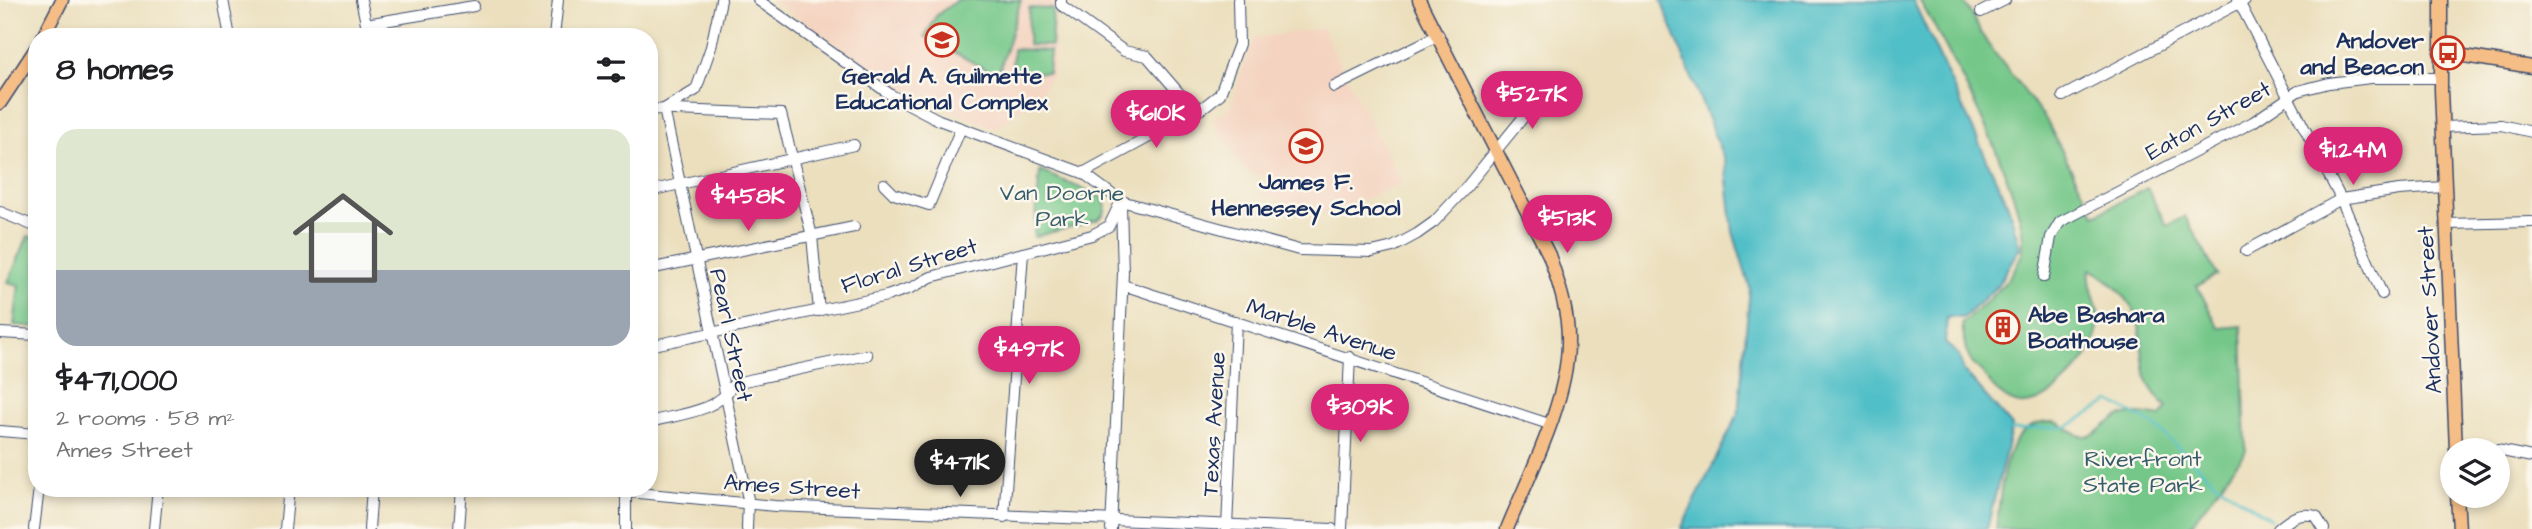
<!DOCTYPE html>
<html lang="en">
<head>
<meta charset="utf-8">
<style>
	body { margin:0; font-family:"Architects Daughter",sans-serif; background:#f2f2f2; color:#202124; height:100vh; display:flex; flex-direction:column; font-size:26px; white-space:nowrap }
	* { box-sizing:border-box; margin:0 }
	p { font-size:23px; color:#757577 }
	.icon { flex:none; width:38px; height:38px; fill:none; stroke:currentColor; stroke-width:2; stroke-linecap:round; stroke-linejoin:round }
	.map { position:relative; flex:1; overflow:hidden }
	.sheet { position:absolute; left:28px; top:28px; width:630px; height:469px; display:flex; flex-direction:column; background:#fff; border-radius:28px; box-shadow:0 4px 10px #0003 }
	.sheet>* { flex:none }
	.controls { position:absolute; left:2440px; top:438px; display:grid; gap:14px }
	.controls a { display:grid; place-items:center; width:70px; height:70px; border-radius:50%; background:#fff; box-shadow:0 4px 10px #0003; font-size:35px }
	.price { position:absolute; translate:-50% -60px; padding:0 16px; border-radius:24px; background:#db2777; color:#fff; font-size:23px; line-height:46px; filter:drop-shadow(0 2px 4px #0008) }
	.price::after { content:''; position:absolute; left:50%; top:42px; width:21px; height:16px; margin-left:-10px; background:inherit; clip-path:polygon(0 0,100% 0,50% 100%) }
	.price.active { background:#222; color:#fff }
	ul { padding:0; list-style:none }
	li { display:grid; align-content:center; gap:14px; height:371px; padding:0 28px }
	li span { display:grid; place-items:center; height:217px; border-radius:21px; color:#555 }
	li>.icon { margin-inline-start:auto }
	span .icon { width:126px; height:126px; fill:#fffc; stroke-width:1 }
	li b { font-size:30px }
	h2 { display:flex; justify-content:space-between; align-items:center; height:84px; padding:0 28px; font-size:30px }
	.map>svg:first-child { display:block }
	.built { fill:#f4d3c0 }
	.green { fill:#74c789; stroke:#487b74; stroke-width:2 }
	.water { fill:#51bfc7; stroke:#367792; stroke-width:2 }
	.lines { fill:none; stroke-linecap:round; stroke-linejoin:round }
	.stream { stroke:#51bfc7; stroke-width:2.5 }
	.minor-casing { stroke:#3a496c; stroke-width:12 }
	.major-casing { stroke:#3a496c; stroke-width:15 }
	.minor { stroke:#fff; stroke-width:10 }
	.major { stroke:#f6be87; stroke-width:12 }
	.labels { text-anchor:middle; stroke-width:5; stroke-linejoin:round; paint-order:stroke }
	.poi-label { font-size:23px; font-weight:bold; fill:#1b2f5e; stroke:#fbf7ec }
	.street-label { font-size:23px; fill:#1b2f5e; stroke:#fbf7ec }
	.park-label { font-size:23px; fill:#365d6b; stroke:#fbf7ec }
</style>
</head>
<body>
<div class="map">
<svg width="2532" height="529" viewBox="0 0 2532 529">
	<rect width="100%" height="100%" fill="#fbf7ec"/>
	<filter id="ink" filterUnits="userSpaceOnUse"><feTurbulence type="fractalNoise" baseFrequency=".0143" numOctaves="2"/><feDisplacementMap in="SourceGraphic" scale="14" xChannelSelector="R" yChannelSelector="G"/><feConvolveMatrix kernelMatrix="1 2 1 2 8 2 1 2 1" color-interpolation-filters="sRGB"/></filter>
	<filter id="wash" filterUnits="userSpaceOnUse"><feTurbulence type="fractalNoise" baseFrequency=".00686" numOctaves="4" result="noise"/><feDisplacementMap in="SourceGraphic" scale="28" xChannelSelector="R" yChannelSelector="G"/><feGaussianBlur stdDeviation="1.57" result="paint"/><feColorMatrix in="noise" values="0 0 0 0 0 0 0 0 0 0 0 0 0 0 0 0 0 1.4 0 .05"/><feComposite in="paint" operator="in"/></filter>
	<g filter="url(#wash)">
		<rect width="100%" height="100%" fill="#ebdfbd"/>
		<g class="built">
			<polygon points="772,0 1055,0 1053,74 1040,93 996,129 918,99"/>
			<polygon points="1322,28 1402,183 1329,214 1260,194 1270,178 1247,172 1212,119 1230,108 1254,38"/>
		</g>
		<g class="green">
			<polygon points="957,0 1021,0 1000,69 991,72 925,37 936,16"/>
			<path d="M1919,0H1963L1987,43L2045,118L2095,215L2147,188L2167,226L2185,216L2217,275L2197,286L2219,328L2242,326L2246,451L2188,529H1996C2003,490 1999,421 2053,422C2066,422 2072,437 2086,436C2099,435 2103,426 2113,420C2127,411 2146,414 2161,417L2167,407C2135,378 2147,357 2138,321C2133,301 2108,277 2090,269C2087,293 2105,309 2096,336C2090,355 2081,366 2067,380C2031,415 2008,412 1982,372C1980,369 1976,367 1974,365C1964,354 1964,338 1962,324C1983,304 2010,284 2021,256C2037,213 1945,42 1919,0Z"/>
			<polygon points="1029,8 1053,9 1051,46 1028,45"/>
			<polygon points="1013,49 1050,51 1048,73 1012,71"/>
			<path d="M1040,171L1102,197C1108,206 1106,214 1097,220L1034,237Z"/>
			<polygon points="28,236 37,239 37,327 14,325 19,285 8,282"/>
		</g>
		<polygon class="water" points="1661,0 1913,0 2008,205 2020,247 1997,286 1963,318 1947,317 1945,343 1958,354 1964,371 2012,426 1987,529 1681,529 1738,414 1750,288 1733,232 1725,162"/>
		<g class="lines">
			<polyline class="stream" points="2009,430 2067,427 2110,401 2155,426 2214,481 2270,519"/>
		</g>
	</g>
	<g filter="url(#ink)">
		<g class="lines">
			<defs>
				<g id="minor">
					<polyline points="223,0 230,37"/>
					<polyline points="361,0 369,37"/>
					<polyline points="721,0 711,47 696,90 664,109 748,499 747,529"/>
					<polyline points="758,0 891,95 939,120 1083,173 1121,201 1299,250 1372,252 1393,247 1417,234 1434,222 1464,190 1543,93"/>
					<polyline points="1061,0 1061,5 1124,51 1147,56 1179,93 1201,109"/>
					<polyline points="2238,0 2341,199 2382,294"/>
					<polyline points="1981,12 2005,0"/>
					<polyline points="366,24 474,6"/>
					<polyline points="554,37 558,0"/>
					<polyline points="1334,87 1439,35"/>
					<polyline points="2063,96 2245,0"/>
					<polyline points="649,109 781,114 812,236 819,311"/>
					<polyline points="2442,127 2501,125 2532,132"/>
					<polyline points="1083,173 1201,109 1220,94 1239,44 1238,0"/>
					<polyline points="884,184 894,194 929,205 961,128"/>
					<polyline points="649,191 854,145"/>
					<polyline points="0,212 37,227"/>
					<polyline points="2446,224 2532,222"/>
					<polyline points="2246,251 2341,199 2399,190 2444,187"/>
					<polyline points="649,269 854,227"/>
					<polyline points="2044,277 2051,237 2060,222 2253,122 2298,91 2329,83 2371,78 2441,78"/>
					<polyline points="1123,285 1549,424"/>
					<polyline points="0,333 37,335"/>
					<polyline points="649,346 887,296 913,287 931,277 1092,235 1109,226 1121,201"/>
					<path d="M649,422C679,414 716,413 733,385L744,381L867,355"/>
					<polyline points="0,431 37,434"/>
					<polyline points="2497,450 2532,457"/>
					<polyline points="586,488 775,506 1332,529"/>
					<polyline points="1004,517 1023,253"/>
					<polyline points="1227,528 1236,321"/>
					<polyline points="34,529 39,488"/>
					<polyline points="154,529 158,488"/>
					<polyline points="285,529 289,488"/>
					<polyline points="369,529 372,488"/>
					<polyline points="459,529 462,488"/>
					<polyline points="626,529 626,489"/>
					<polyline points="1111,529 1123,273 1121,205"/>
					<polyline points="1342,529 1350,357"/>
					<path d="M2278,529C2291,518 2299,512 2316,516L2324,529"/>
				</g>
				<g id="major">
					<path d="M1419,0L1549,255C1559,284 1569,312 1568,344C1567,403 1529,475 1507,529"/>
					<polyline points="2441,0 2441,90 2456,450"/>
					<polyline points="43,37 62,0"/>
					<polyline points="2440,52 2532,67"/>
					<polyline points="0,103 37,47"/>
					<polyline points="2457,495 2459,529"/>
				</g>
			</defs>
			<use href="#minor" class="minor-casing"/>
			<use href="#major" class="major-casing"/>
			<use href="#minor" class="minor"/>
			<use href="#major" class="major"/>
		</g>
	</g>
	<defs>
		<symbol id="school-ring" viewBox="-11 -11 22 22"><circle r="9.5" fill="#fbf7ec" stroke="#c8321e" stroke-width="1.5"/><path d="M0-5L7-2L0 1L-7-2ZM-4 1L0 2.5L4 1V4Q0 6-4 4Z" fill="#c8321e"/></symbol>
		<symbol id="bus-ring" viewBox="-11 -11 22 22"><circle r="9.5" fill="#fbf7ec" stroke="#c8321e" stroke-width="1.5"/><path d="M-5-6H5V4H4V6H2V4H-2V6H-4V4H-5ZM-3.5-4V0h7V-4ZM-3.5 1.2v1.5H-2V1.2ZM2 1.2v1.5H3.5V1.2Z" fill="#c8321e"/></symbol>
		<symbol id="building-ring" viewBox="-11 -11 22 22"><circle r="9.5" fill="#fbf7ec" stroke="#c8321e" stroke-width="1.5"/><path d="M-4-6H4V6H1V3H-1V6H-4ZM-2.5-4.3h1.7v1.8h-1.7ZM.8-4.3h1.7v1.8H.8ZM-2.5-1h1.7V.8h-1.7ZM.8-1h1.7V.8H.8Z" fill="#c8321e"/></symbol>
	</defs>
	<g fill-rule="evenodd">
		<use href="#school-ring" x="923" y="21" width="38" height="38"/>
		<use href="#bus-ring" x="2429" y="34" width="38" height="38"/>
		<use href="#school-ring" x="1287" y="127" width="38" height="38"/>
		<use href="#building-ring" x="1984" y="308" width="38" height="38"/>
	</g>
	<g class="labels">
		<g class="poi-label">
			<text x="2424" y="48" text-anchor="end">Andover<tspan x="2424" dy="26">and Beacon</tspan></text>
			<text x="942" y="83">Gerald A. Guilmette<tspan x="942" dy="26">Educational Complex</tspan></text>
			<text x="1306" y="189">James F.<tspan x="1306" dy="26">Hennessey School</tspan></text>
			<text x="2028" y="322" text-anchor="start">Abe Bashara<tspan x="2028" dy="26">Boathouse</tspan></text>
		</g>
		<g class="street-label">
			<text transform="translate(2208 120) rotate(-29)" y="8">Eaton Street</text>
			<text transform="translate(909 265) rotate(-17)" y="8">Floral Street</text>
			<text transform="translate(2429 310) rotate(-93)" y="8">Andover Street</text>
			<text transform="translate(1322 329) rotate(18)" y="8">Marble Avenue</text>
			<text transform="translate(732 335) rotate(78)" y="8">Pearl Street</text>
			<text transform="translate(1213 424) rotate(-87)" y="8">Texas Avenue</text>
			<text transform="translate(792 486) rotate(4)" y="8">Ames Street</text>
		</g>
		<g class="park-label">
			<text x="1062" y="200">Van Doorne<tspan x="1062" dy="26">Park</tspan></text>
			<text x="2143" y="466">Riverfront<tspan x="2143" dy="26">State Park</tspan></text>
		</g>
	</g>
</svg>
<div class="controls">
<a><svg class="icon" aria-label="layers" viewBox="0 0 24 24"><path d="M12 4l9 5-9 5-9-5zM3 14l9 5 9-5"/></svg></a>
</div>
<b class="price" style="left:1532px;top:131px">$527K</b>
<b class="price" style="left:1156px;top:150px">$610K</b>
<b class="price" style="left:2353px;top:187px">$1.24M</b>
<b class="price" style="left:748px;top:233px">$458K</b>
<b class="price" style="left:1567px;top:255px">$513K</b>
<b class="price" style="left:1029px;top:386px">$497K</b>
<b class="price" style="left:1360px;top:444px">$309K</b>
<b class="price active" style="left:960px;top:499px">$471K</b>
<section class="sheet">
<h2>8 homes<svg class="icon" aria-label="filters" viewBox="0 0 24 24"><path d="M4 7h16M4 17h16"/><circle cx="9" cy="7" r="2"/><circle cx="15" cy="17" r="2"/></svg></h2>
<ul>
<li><span style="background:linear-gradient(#dfe7d0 65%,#9aa5b1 0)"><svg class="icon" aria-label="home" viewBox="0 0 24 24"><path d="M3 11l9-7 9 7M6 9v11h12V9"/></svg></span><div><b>$471,000</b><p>2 rooms · 58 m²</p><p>Ames Street</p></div></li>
</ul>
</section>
</div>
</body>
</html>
